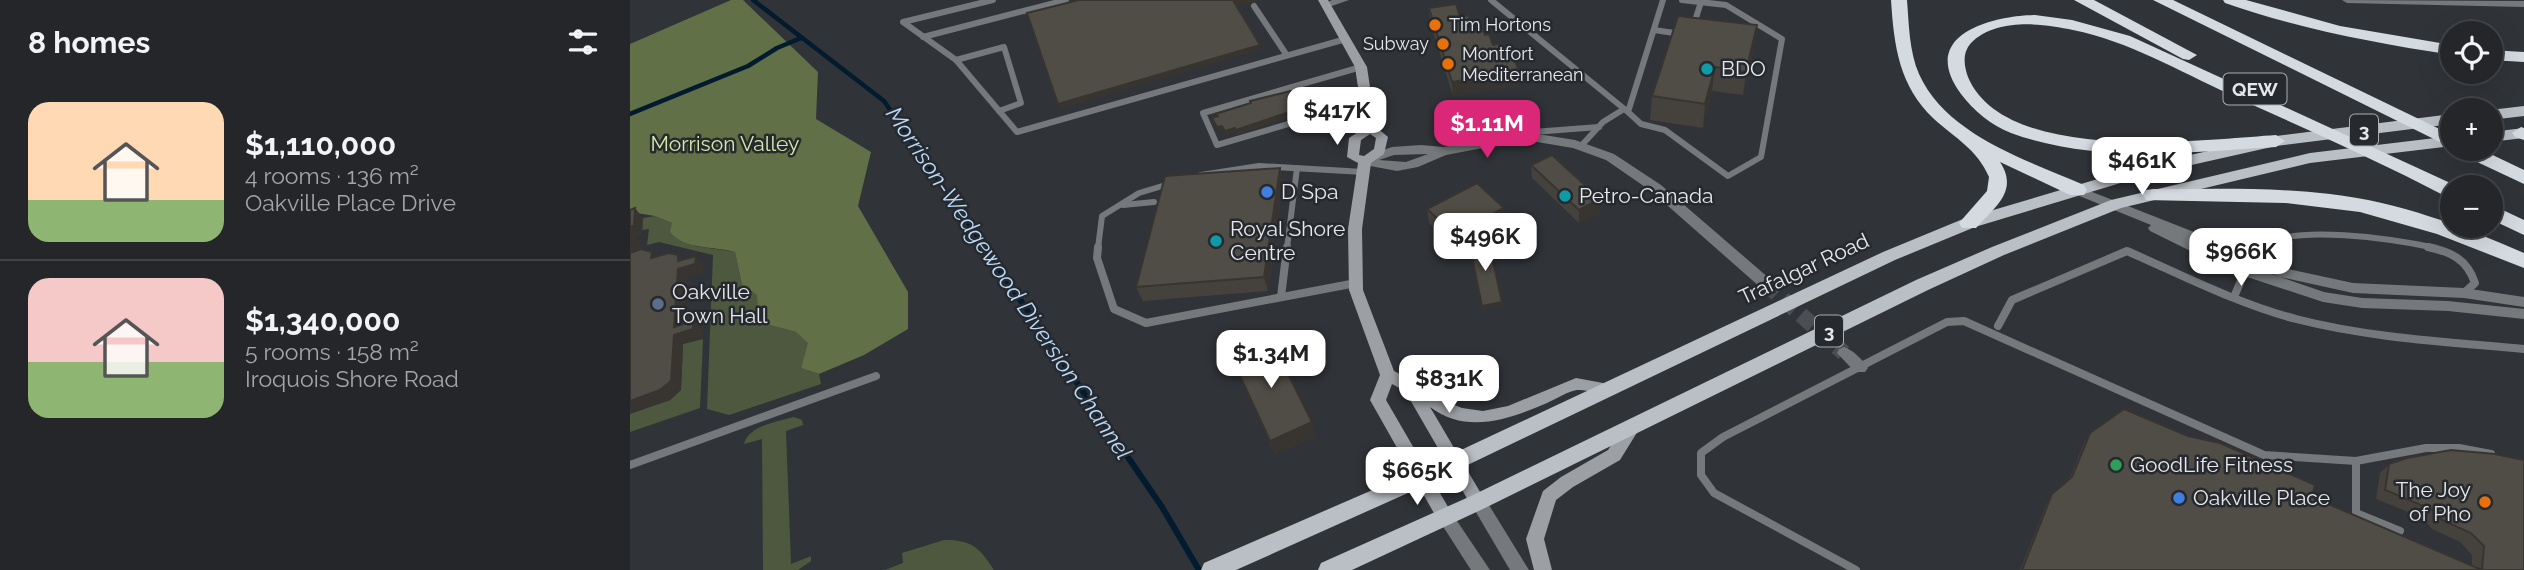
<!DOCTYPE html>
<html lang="en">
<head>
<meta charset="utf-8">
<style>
	body { margin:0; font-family:Raleway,sans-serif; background:#303236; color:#f1f3f6; height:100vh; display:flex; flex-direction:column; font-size:26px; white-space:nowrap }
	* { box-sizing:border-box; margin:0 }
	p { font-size:23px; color:#a3a5a8 }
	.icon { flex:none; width:38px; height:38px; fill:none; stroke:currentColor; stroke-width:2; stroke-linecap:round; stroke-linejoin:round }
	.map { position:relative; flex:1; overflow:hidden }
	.panel { display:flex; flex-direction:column; background:#24262a; width:630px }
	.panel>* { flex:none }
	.controls { position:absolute; left:1810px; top:21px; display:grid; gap:14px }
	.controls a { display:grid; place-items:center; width:63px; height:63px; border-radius:50%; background:#24262a; box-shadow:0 7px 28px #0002,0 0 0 2px #414347; font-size:35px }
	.price { position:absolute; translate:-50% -60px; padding:0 16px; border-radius:14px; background:#fff; color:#222; font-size:23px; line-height:46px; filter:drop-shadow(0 2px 4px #0008) }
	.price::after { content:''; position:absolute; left:50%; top:42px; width:21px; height:16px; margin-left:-10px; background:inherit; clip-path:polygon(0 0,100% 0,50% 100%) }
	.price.current { background:#db2777; color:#fff }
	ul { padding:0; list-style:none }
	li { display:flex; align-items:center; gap:21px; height:175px; padding:0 28px }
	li+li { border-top:2px solid #414347 }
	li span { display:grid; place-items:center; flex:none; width:196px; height:140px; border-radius:21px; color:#555 }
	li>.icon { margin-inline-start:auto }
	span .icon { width:84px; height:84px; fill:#fffc; stroke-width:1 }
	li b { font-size:30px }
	h2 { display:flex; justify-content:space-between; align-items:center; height:84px; padding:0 28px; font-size:30px }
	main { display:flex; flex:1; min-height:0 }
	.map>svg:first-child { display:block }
	.green { fill:#4e583f }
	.forest { fill:#617047 }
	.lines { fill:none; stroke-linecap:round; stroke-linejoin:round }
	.stream-far1 { stroke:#031b2f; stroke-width:4.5 }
	.stream { stroke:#031b2f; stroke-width:6 }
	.minor-tunnel { stroke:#4b4e53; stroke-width:16; stroke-dasharray:16 8; stroke-linecap:butt }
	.service-far1 { stroke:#76797b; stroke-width:6 }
	.service { stroke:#76797b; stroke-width:8 }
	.minor { fill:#76797b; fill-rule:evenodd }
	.tertiary { fill:#76797b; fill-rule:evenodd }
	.secondary { fill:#9ca0a4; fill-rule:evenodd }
	.primary { fill:#b9bfc4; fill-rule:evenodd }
	.motorway { fill:#d4dae0; fill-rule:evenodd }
	.wall { fill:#45413c }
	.shaded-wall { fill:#383531 }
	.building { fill:#504c46; stroke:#383531; stroke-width:2 }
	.food-dot { fill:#e8710a; stroke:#26292e; stroke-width:2.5 }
	.culture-dot { fill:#0f9aa8; stroke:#26292e; stroke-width:2.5 }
	.shop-dot { fill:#3f7fe0; stroke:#26292e; stroke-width:2.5 }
	.service-dot { fill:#5c6f8a; stroke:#26292e; stroke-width:2.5 }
	.leisure-dot { fill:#2e9e5b; stroke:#26292e; stroke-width:2.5 }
	.labels { text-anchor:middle; stroke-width:5; stroke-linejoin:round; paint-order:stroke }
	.far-poi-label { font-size:18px; fill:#e5e7ea; stroke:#26292e; text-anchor:start }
	.shield { fill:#26292e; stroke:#acaeb2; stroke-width:2 }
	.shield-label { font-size:19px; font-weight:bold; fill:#e5e7ea }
	.poi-label { font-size:21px; fill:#e5e7ea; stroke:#26292e; text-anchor:start }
	.park-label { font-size:21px; fill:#d0eaa6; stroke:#26292e }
	.street-label { font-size:21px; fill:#e5e7ea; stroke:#26292e }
	.water-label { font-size:23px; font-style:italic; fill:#b9dafa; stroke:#26292e }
</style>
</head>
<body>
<main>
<section class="panel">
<h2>8 homes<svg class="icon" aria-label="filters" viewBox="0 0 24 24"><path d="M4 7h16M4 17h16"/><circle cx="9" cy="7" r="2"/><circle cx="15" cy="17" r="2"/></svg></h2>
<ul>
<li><span style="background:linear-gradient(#ffd9b3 70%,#8fb573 0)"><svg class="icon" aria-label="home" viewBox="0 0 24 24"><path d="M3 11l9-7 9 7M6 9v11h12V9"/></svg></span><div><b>$1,110,000</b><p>4 rooms · 136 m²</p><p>Oakville Place Drive</p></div></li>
<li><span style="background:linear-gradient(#f6c9c9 60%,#8fb573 0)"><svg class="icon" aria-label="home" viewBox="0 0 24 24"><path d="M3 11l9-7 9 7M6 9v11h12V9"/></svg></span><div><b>$1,340,000</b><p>5 rooms · 158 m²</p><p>Iroquois Shore Road</p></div></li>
</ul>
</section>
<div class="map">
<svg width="1894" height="570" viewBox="0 0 1894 570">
	<rect width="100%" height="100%" fill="#303338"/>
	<g class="green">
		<polygon points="25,216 42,223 65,246 105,252 112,285 127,295 128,322 166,332 179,343 171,368 189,374 191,384 99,415 77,409 83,255 29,242 17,245 19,229 12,230 13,218"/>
		<polygon points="73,339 70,408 0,432 0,414 40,400 51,390 53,344"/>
		<path d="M164,417L172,420L173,425L156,431L161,564L181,556V561L168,570H133L132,439L114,444C118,426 149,421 164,417Z"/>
		<path d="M314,540C342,540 349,547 364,570H255L273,563L272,553Z"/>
	</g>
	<path class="forest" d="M101,0H113L188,72L186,119L241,152L228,206L278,292V329L234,355L189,374L171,368L178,343L166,332L128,322L127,295L112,285L105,252C84,246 55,250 40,232L42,223L25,216L0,212V44Z"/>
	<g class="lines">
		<g class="stream-far1">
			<polyline points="123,0 254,101 355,248"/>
			<polyline points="0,114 118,66 147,48 171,38"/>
		</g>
		<polyline class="stream" points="354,247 532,507 569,570"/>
		<polyline class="minor-tunnel" points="1135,283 1214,353"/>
		<g class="service-far1">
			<polyline points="363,0 273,22 326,60 387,132 716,39"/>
			<polyline points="861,0 998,112"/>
			<polyline points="1033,0 998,112 1011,124 1035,130 1098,176 1131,157 1152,39 1096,5 1052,0"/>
			<polyline points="624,6 656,54"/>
			<polyline points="1063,27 1071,2"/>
			<polyline points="1024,30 1051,34"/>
			<polyline points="293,37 436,0"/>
			<polyline points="326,60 374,47 391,103 369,111"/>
			<polyline points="731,67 573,113 587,145 737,101"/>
			<polyline points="895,136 903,132 969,127"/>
			<polyline points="951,146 973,122 994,109"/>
			<polyline points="571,175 629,166 734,172"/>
			<polyline points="493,205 524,202"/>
			<polyline points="468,248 472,216 509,193 539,184"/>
			<polyline points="657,248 667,168"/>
			<path d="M1630,248C1659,222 1768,240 1806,248"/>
		</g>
		<g class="service">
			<polyline points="468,247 467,258 484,309 516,323 726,283"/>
			<path d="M1798,247C1821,252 1837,259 1845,283L1834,293"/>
			<polyline points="651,297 657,247"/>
			<polyline points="1604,297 1618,264 1632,247"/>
			<path d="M1368,326L1382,300L1497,251C1552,275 1608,304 1666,319C1740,338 1818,342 1894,349"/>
			<polyline points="1726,461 1726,513 1770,531"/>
			<polyline points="0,465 246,376"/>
			<polyline points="1226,570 1084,493 1071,475 1071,453 1093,437 1317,322 1334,321 1634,455 1726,461 1796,448 1829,448 1861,454"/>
		</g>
		<g class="minor">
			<path d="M895,132L945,140L984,154L1031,185L1140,279L1142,283L1140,287H1130L1021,191L976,160L943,148L895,140L816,155L788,167L767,171L735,165L729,161L731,158L762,147L791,145L814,147ZM798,154L776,162L749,160L764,155Z"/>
			<path d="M1214,347C1223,350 1233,360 1238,368L1235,372H1225L1207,353L1209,349Z"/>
		</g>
		<g class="tertiary">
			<polygon points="702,0 719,0 696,8 691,5"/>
			<polygon points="1712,0 1894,1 1894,7 1717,3"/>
			<polygon points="1447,186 1658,269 1723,283 1834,288 1894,297 1894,307 1834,298 1723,293 1650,277 1574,246 1615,265 1694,292 1732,298 1818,301 1894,309 1894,319 1818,311 1732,308 1693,302 1605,273 1520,231 1518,228 1521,225 1442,193 1441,190"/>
			<polygon points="848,495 854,497 899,570 880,570 840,502 842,497"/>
			<polygon points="815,510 821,512 860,570 841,570 807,517 809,512"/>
		</g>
		<g class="secondary">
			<path d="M688,0H698L737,67L746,127L758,137L754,154L741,163L732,229L733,290L764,371L802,391L814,401L832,408L853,411L878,406L946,378L984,385L987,389L984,393C972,397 960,389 947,390C938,391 926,399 917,403C880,419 837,435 800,407L856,502L854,507L848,509L842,507L775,391L762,384L756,400L821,512L823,517L821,522L815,524L809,522L740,400L750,375L719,290L718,229L728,163L717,157L719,138L734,128L725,67ZM740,134L746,138L744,149L734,156L729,155L731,140Z"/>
			<polygon points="1003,419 1009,421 1011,426 990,460 943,487 926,500 914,539 922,570 904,570 896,539 913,491 931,477 978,450 997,421"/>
		</g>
		<g class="primary">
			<polygon points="1894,106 1894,116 1860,120 1860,110"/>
			<polygon points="1822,114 1822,124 1646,146 1517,175 1345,227 1265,260 798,484 606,570 571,570 574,563 784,472 1253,252 1333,219 1515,165 1646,136"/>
			<polygon points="1894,128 1894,138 1860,142 1860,132"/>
			<polygon points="1822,136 1822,146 1680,163 1491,208 1374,255 1298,290 855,508 722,570 688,570 691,563 841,496 1286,280 1362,247 1481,200 1680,153"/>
		</g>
		<g class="motorway">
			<path d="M1261,0H1277C1279,24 1279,51 1289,74C1316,135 1397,160 1454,185L1457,190L1454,195H1440L1370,162C1389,191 1365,207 1346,228H1332L1329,223L1357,191L1359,177C1347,149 1325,138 1304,119C1269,86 1264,46 1261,0Z"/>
			<polygon points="1444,0 1464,0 1567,55 1559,60 1553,59"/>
			<polygon points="1523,0 1543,0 1822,135 1822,148"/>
			<path d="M1593,0H1616L1710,26L1822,45V55C1745,43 1669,29 1595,3Z"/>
			<path d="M1405,15L1442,20L1500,36L1829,187H1822V197L1815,196C1745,159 1671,127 1599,94C1549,71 1498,41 1443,30C1412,23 1366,18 1341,43C1332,53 1334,66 1338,77C1375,165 1571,140 1646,135L1655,141L1646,147C1558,152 1466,164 1381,133C1361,125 1344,111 1331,94C1288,36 1359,16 1405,15Z"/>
			<polygon points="1860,50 1894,52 1894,62 1860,60"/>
			<polygon points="1891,127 1894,128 1894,140 1885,137 1882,133"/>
			<polygon points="1826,149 1850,149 1894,170 1894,184 1828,153"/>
			<path d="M1523,189C1582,189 1641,187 1700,194C1769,202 1832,226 1894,253V268L1807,234L1730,212L1655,203L1516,200L1513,195L1516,190Z"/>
			<polygon points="1860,204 1894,220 1894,235 1860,219"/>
		</g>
	</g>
	<g class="wall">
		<polygon points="799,8 830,17 843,29 855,35 863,45 872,52 889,85 823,96 800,21"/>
		<polygon points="1124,48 1113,95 1082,91 1073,128 1020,120 1022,96"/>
		<polygon points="901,165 970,199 970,213 949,223 902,178"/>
		<polygon points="650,168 653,182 638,291 513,301 506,287"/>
		<polygon points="797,209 875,222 825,248 799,223"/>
		<polygon points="601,356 686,436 645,454"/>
		<polygon points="1460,433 1682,497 1842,565 1842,555 1830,542 1802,529 1793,518 1746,499 1750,473 1759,464 1894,570 1390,570 1417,503 1422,494 1439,480 1454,443"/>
	</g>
	<g class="shaded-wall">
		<polygon points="613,0 631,0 605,7 604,2"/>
		<polygon points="1127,25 1124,48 1113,95 1116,72"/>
		<polygon points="630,45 631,49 431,109 428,104"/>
		<polygon points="1085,67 1082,91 1073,128 1075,104"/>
		<polygon points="889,71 889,85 823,96 822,82"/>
		<polygon points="671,108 672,113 607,135 606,130"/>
		<polygon points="592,126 594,130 589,132 587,127"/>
		<polygon points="605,128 606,132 596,135 595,131"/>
		<polygon points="650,168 653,182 638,291 634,277"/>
		<polygon points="970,199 970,213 949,223 949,210"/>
		<polygon points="5,208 13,218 12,235 6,237 11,242 9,262 0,253 0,226"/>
		<polygon points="874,208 875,222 825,248 824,234"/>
		<polygon points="48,255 57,264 66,256 74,266 73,273 56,278 54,332 63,321 73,330 72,338 53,344 51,390 40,400 0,413 0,401 44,327"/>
		<polygon points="872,302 873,307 852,310 852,306"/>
		<polygon points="682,422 686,436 645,454 640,441"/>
	</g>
	<g class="building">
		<polygon points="449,0 613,0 604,2 630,45 428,104 397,13"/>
		<polygon points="826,4 830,17 838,15 843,29 852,28 855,35 859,34 863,45 869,44 872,52 881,51 889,71 822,82 799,8"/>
		<polygon points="1048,16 1127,25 1116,72 1085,67 1075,104 1022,96"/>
		<polygon points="661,91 671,108 606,130 605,128 595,131 592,126 587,127 582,118 588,116 586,114 621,103 620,101"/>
		<polygon points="922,155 970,199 949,210 901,165"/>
		<polygon points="650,168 634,277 506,287 535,176"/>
		<polygon points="847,183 874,208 824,234 797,209"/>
		<polygon points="5,208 4,226 0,226 0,210"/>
		<polygon points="858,239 872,302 852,306 839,242"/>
		<polygon points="11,249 22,252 21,258 39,253 48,255 48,261 66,256 65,264 48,269 44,327 63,321 63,329 44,335 41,381 30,390 0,401 0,253"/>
		<polygon points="641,340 682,422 640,441 601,356"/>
		<polygon points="1494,409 1558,436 1590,443 1685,485 1682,497 1852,570 1854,546 1841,533 1812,520 1803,510 1755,490 1759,464 1777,458 1821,450 1865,454 1894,460 1894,570 1392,570 1422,494 1442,477 1460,433"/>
	</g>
	<g class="food-dot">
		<circle cx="805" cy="25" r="7"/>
		<circle cx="813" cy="44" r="7"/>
		<circle cx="818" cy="64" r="7"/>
		<circle cx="1855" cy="502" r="7"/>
	</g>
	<g class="culture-dot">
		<circle cx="1077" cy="69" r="7"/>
		<circle cx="935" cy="196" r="7"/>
		<circle cx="586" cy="241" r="7"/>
	</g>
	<g class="shop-dot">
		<circle cx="637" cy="192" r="7"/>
		<circle cx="1549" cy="498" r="7"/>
	</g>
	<circle class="service-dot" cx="28" cy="304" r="7"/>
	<circle class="leisure-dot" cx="1486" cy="465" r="7"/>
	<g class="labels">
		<g class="far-poi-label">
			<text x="819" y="31">Tim Hortons</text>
			<text x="799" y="50" text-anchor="end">Subway</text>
			<text x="832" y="60">Montfort<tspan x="832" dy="21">Mediterranean</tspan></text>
		</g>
		<g class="shield">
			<rect x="1593.5" y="73.5" width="63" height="31" rx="5"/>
			<rect x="1720" y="114.5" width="28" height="31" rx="5"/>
			<rect x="1185" y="315.5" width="28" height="31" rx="5"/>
		</g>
		<g class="shield-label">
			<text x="1625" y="96">QEW</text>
			<text x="1734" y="137">3</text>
			<text x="1199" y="338">3</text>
		</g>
		<g class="poi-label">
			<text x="1091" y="76">BDO</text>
			<text x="651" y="199">D Spa</text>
			<text x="949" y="203">Petro-Canada</text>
			<text x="600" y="236">Royal Shore<tspan x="600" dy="24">Centre</tspan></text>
			<text x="42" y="299">Oakville<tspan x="42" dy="24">Town Hall</tspan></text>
			<text x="1500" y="472">GoodLife Fitness</text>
			<text x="1841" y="497" text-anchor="end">The Joy<tspan x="1841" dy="24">of Pho</tspan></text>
			<text x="1563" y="505">Oakville Place</text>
		</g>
		<g class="park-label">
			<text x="95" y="151">Morrison Valley</text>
		</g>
		<g class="street-label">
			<text transform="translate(1174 269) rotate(-25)" y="7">Trafalgar Road</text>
		</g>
		<g class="water-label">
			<text transform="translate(379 283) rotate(56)" y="8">Morrison-Wedgewood Diversion Channel</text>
		</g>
	</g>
</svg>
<div class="controls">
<a><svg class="icon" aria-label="locate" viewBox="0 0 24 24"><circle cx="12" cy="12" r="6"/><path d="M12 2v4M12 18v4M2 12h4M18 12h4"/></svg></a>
<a>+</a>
<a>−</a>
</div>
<b class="price" style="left:707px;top:147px">$417K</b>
<b class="price current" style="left:857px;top:160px">$1.11M</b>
<b class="price" style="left:1512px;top:197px">$461K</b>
<b class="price" style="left:855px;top:273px">$496K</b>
<b class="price" style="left:1611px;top:288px">$966K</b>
<b class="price" style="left:641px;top:390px">$1.34M</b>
<b class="price" style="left:819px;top:415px">$831K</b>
<b class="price" style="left:787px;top:507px">$665K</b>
</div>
</main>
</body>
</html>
